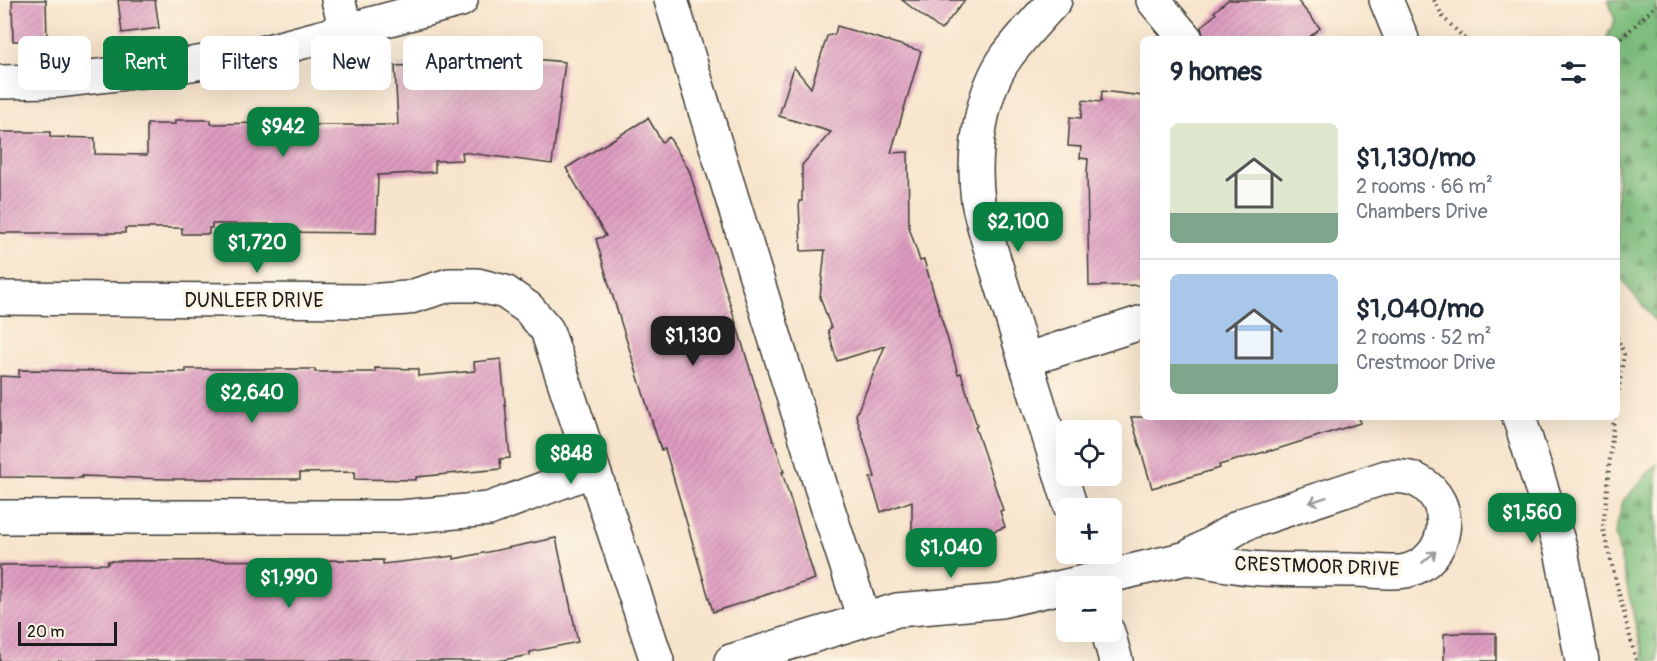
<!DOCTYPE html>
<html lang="en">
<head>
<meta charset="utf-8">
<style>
	body { margin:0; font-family:Pangolin,sans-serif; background:#f6f6f7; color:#1f2937; height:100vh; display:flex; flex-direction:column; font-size:22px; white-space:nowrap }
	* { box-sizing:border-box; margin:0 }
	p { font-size:20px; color:#747a83 }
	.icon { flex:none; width:33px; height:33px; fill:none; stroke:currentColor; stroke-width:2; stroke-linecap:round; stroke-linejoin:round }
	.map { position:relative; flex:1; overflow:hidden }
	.sheet { position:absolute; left:1140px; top:36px; width:480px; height:384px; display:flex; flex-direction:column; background:#fff; border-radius:9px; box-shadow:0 6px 24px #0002 }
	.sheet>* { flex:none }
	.hud { position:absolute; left:18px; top:36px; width:570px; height:54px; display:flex; gap:12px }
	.fabs { position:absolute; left:1056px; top:420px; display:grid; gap:12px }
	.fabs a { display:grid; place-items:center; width:66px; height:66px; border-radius:9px; background:#fff; box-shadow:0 6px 24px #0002; font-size:30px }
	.scale { position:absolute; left:18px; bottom:15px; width:99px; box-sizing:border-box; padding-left:6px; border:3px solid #1c1c1c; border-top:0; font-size:16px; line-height:21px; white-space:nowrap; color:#1c1c1c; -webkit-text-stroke:4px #fcf5e5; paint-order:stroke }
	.price { position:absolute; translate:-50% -51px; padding:0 14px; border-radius:12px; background:#0b8043; color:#fff; font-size:20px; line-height:39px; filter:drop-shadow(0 2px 3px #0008) }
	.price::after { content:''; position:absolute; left:50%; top:36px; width:18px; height:14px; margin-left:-9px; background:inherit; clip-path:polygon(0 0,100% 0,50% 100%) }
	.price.selected { background:#222; color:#fff }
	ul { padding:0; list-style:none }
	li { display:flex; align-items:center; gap:18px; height:150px; padding:0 30px }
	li+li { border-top:2px solid #e0e1e3 }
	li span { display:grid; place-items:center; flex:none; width:168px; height:120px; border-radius:9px; color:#555 }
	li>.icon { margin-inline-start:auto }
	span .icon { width:72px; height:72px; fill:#fffc; stroke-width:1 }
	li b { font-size:26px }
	h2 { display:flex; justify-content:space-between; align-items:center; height:72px; padding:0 30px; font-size:26px }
	.tag { padding:0 21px; border-radius:9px; background:#fff; box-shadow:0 6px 24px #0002; font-size:21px; line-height:54px }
	.tag.selected { background:#0b8043; color:#fff }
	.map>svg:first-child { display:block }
	.forest { fill:url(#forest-firs); stroke:#4d6c4d; stroke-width:1.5 }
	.building { fill:url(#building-hatch) }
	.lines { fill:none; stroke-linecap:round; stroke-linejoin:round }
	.minor-casing { stroke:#3d3a36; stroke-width:36 }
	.path { stroke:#3d3a36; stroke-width:4; stroke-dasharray:1.5 4.5; stroke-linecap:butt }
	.minor { stroke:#fff; stroke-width:33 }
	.oneway { stroke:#999 }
	.labels { text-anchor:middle; stroke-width:6; stroke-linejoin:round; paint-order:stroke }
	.street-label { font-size:20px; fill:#1c1c1c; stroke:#fcf5e5 }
</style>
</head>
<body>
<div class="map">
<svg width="1657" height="661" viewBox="0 0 1657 661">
	<defs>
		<pattern id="forest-firs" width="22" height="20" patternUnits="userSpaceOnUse" patternTransform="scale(1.5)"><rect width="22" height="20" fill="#7ebd7e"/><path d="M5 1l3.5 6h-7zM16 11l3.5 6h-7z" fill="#696"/></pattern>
		<pattern id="building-hatch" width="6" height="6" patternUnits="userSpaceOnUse" patternTransform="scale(1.5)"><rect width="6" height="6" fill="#dd9bc0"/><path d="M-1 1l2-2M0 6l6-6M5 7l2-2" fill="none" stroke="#bd85a4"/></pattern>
	</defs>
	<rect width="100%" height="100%" fill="#fcf5e5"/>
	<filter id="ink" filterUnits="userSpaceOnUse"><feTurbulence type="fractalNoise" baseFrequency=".0167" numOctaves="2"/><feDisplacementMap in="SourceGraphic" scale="12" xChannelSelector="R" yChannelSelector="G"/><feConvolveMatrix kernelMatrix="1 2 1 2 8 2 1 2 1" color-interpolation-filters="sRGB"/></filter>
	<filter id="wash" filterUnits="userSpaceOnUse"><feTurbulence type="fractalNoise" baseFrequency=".008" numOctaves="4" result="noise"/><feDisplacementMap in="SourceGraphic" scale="24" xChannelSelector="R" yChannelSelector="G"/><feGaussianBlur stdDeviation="1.35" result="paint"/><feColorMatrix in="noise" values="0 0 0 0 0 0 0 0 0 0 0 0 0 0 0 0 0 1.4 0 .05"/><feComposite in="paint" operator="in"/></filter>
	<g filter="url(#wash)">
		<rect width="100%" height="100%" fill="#f7e4cc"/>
		<g class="forest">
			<polygon points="1608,0 1657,0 1657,323 1617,274 1617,39 1606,39 1615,20"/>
			<polygon points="1657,464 1657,661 1644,661 1615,533 1623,501"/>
		</g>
		<g id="blocks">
			<g class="building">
				<polygon points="12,0 46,0 47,40 13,41"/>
				<polygon points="118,0 155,0 159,28 122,33"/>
				<polygon points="902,0 965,0 941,30"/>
				<polygon points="1228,0 1297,0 1320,28 1307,39 1204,39 1201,27 1216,14 1214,12"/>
				<polygon points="837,26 921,51 891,153 908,152 909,227 920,261 924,260 958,374 961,373 977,426 975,427 1003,510 1000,511 1005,527 927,554 924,546 915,541 912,533 912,501 881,512 870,478 875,477 856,415 885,346 837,361 828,330 831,328 820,297 825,250 801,251 799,201 802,201 802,165 831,132 779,116 794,67 811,88 827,36 835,34"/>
				<polygon points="485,44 535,50 534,59 565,62 552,164 462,152 463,160 435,161 435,172 378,175 376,233 269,232 269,224 212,224 212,228 209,228 209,234 182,234 182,228 125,228 125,233 0,233 0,132 50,132 50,137 95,138 95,154 147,155 147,124 175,124 175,120 211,120 211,124 263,123 264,133 313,133 313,125 398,125 395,66 482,63"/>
				<polygon points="1102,91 1143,96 1143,285 1089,286 1087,173 1088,159 1080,158 1081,147 1068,146 1070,117 1081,118 1083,100 1101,102"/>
				<polygon points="648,118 662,142 669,137 689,170 758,395 773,441 774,441 784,472 782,472 815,579 713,612 665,449 661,450 608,281 596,239 606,236 566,168"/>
				<polygon points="501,359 510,458 500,459 501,469 416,477 416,480 354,479 355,472 300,473 300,479 166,479 82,476 82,478 0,477 0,376 19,377 19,370 186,372 186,369 315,369 315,372 375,372 375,368 418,369 418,376 475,371 474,362"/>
				<polygon points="1131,417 1359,417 1360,423 1271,451 1271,450 1219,465 1220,468 1152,488"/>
				<polygon points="556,538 578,642 530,652 530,655 497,661 0,661 0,565 108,564 108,561 383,560 383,564 454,556 454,559"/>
				<polygon points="1458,633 1496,633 1496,661 1444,661 1444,634"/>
			</g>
		</g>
	</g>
	<g filter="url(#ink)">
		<use href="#blocks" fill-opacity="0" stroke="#3d3a36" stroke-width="1.5"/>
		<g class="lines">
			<defs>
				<g id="minor">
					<polyline points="338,0 347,31"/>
					<polyline points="671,0 821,487 864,619"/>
					<path d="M1055,0C1039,18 1022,36 1007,56C980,93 972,156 978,201C980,213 984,225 987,237L1071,508"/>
					<polyline points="1153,0 1186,39"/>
					<polyline points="1386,0 1402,39"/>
					<polyline points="0,82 57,81 159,69 261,53 461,0"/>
					<polyline points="0,298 368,301 407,298 449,285 477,285 505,292 528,308 547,330 657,661"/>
					<polyline points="1025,360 1143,322"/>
					<polyline points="1519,417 1561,550 1582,661"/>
					<polyline points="0,517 400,517 489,509 593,470"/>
					<polyline points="1108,632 1116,661"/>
					<path d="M731,661L897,610L1001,601L1187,558L1244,524L1386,477C1397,476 1408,476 1418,481C1458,501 1449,561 1406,571C1393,574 1369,570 1355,570C1321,569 1285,571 1250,568C1229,566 1208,561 1187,558"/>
				</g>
			</defs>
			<use href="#minor" class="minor-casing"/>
			<g class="path">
				<polyline points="1434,0 1443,17 1465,39"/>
				<polyline points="1617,42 1657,5"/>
				<polyline points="1617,337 1624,354 1617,401"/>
				<polyline points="1614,417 1603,529 1636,661"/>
			</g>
			<use href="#minor" class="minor"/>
		</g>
		<defs><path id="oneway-shaft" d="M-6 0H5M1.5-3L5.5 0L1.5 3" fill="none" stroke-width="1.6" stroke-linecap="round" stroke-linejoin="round" transform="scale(1.5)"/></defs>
		<g class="oneway">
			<use href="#oneway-shaft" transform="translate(1318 500) rotate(162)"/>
			<use href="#oneway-shaft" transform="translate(1429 557) rotate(-41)"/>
		</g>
	</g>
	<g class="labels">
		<g class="street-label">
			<text x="254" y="307">DUNLEER DRIVE</text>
			<text transform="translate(1317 566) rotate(2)" y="7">CRESTMOOR DRIVE</text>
		</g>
	</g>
</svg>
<div class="fabs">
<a><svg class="icon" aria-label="locate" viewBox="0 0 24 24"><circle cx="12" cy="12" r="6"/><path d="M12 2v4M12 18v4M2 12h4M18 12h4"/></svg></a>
<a>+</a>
<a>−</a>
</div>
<div class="scale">20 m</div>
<b class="price" style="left:283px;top:158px">$942</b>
<b class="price" style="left:1018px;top:253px">$2,100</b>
<b class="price" style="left:257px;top:274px">$1,720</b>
<b class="price selected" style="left:693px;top:367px">$1,130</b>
<b class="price" style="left:252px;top:424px">$2,640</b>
<b class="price" style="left:571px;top:485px">$848</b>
<b class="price" style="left:1532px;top:544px">$1,560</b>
<b class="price" style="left:951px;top:579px">$1,040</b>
<b class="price" style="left:289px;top:609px">$1,990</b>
<div class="hud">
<a class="tag">Buy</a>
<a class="tag selected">Rent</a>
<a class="tag">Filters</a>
<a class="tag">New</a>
<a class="tag">Apartment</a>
</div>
<section class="sheet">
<h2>9 homes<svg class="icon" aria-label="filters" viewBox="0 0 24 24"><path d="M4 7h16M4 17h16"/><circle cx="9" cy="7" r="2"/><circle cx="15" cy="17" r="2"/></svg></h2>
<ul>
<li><span style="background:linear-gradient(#dfe7d0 75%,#7fa58c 0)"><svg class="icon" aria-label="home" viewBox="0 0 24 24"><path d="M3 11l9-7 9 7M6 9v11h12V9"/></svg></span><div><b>$1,130/mo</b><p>2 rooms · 66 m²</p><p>Chambers Drive</p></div></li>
<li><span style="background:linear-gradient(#a9c7e8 75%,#7fa58c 0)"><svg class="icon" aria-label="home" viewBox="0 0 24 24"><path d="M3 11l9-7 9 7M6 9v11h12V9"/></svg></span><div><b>$1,040/mo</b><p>2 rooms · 52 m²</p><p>Crestmoor Drive</p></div></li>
</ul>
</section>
</div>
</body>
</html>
